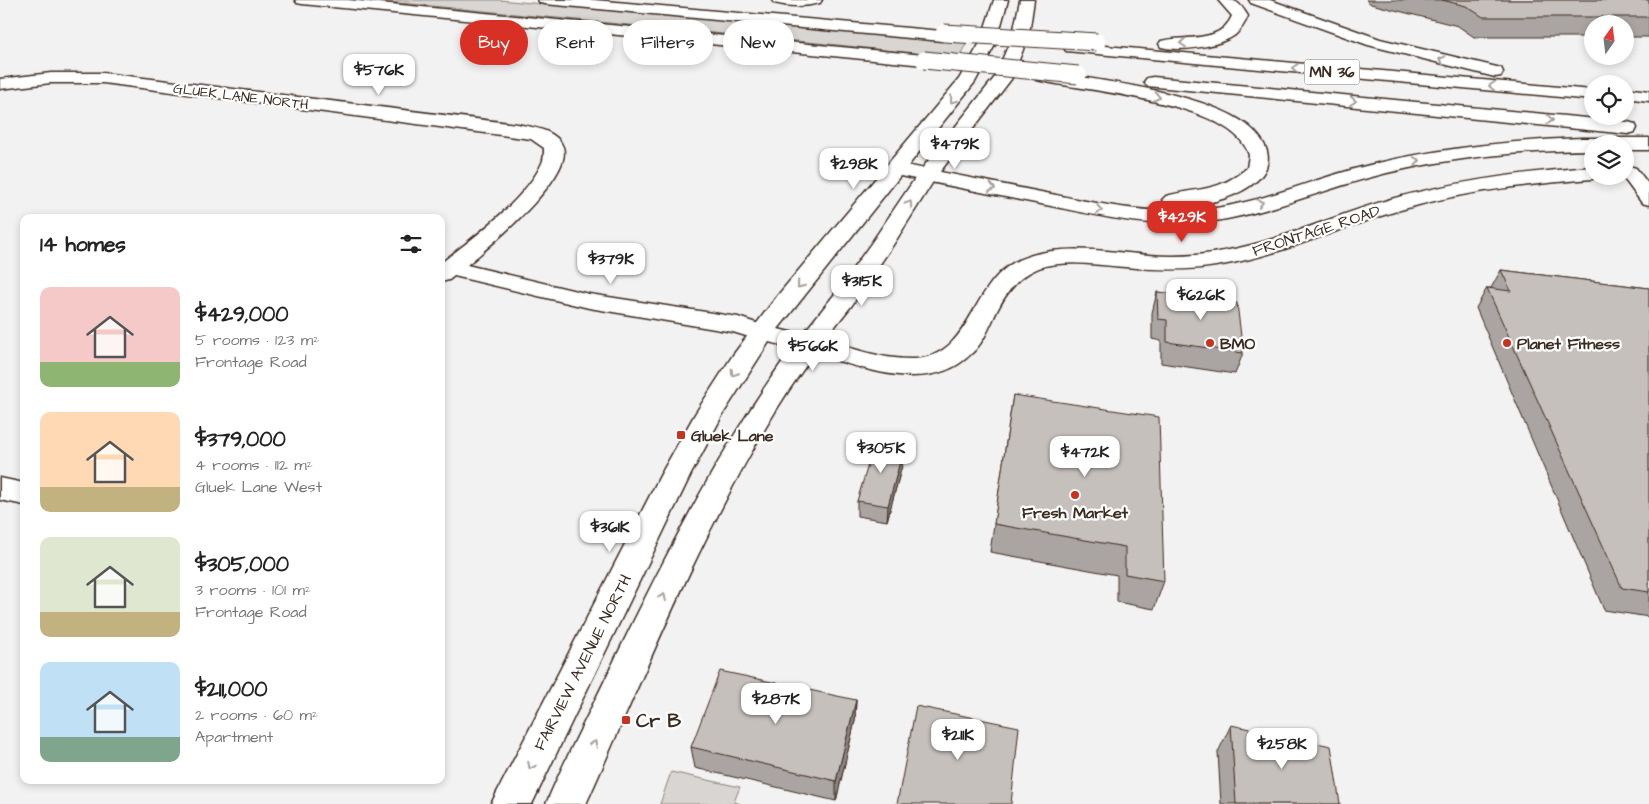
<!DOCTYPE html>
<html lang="en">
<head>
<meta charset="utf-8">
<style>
	body { margin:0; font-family:"Architects Daughter",sans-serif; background:#f2f2f2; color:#222; height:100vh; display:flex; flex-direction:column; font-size:19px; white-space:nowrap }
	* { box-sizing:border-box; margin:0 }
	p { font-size:16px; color:#767676 }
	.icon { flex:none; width:28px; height:28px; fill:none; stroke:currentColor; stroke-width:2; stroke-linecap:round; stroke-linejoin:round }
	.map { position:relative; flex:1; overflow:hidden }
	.drawer { position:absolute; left:20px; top:214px; width:425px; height:570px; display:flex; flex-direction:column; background:#fff; border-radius:10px; box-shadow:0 2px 8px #0003 }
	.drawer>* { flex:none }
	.guide { position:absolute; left:460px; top:20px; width:475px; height:45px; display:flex; gap:10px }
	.needle { width:32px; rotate:14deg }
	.controls { position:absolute; left:1584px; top:15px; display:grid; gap:10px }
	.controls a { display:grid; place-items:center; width:50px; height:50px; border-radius:50%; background:#fff; box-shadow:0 2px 8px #0003; font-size:25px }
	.price { position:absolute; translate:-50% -42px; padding:0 11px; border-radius:10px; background:#fff; color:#222; font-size:16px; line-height:32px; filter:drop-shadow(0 1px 2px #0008) }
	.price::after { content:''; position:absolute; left:50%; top:30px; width:15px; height:11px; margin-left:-8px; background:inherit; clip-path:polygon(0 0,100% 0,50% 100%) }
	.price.on { background:#d93025; color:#fff }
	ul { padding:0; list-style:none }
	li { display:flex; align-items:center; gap:15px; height:125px; padding:0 20px }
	li span { display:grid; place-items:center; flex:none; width:140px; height:100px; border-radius:10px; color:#555 }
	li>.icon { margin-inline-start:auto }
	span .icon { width:60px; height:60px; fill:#fffc; stroke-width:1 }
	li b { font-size:21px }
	h2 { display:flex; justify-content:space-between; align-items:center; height:60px; padding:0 20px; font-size:21px }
	.tag { padding:0 18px; border-radius:22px; background:#fff; box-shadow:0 2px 8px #0003; font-size:18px; line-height:45px }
	.tag.on { background:#d93025; color:#fff }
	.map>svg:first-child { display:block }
	.green { fill:#d8d5d2; stroke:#8a8078 }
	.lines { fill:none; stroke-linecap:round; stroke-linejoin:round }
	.street-casing { stroke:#3b2a1e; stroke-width:3 }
	.secondary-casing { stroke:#3b2a1e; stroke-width:3 }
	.highway-casing { stroke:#3b2a1e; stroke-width:3 }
	.street { fill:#fff; fill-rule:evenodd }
	.secondary { fill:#fff; fill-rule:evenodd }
	.highway { fill:#fff; fill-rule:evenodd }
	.highway-bridge-casing { stroke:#3b2a1e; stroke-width:19; stroke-linecap:butt }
	.highway-bridge { stroke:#fff; stroke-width:17 }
	.wall { fill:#aaa5a3; stroke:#3b2a1e }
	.shaded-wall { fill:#8b8684; stroke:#3b2a1e }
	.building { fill:#c6c0bd; stroke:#3b2a1e }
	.oneway { stroke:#a79f9a }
	.poi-dot { fill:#c8321e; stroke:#fff; stroke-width:2 }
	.labels { text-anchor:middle; stroke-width:4.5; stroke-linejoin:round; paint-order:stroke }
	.far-street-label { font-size:14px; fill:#3b2a1e; stroke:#fff }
	.shield { fill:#fff; stroke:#766a62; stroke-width:1 }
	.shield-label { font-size:15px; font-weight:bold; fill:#3b2a1e }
	.street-label { font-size:16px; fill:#3b2a1e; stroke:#fff }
	.poi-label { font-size:16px; font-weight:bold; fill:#3b2a1e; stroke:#fff; text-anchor:start }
	.near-poi-label { font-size:19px; font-weight:bold; fill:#3b2a1e; stroke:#fff; text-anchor:start }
</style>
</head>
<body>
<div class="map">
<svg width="1649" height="804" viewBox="0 0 1649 804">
	<rect width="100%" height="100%" fill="#f3f2f2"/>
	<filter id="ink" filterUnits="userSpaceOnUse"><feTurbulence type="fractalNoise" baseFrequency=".02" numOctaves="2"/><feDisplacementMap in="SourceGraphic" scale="10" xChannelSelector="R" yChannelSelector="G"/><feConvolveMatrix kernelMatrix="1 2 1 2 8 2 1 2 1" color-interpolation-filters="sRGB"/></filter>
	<g filter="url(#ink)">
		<g class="green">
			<polygon points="369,0 499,0 967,43 958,58 838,45"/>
			<polygon points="671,772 740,787 734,802 741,804 660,804"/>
		</g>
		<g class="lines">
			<defs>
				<g id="street">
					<path d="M51,73H103L517,124C532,127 557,130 563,147C574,176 489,247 467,265L589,294L738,317L771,328L775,333L771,338L762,341L733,332L589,308L454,276L449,280L441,282V263C472,239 526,199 542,163C544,159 544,153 544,148L531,139L103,83H51L0,89V79Z"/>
					<polygon points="0,478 24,483 24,505 0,500"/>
				</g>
				<g id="secondary">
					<path d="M772,0H822L820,3C805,7 789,7 774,3Z"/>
					<path d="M994,0H1008L996,43L975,82L778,329L802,335L834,295L872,242L920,171L995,77L1013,34L1020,0H1034L1029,34L1012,78L936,177L893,245L852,305L824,340C853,348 883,360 914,359C977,356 968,274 1029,256C1068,244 1109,252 1149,255C1174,257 1199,256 1224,251C1281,241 1335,215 1391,199C1457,181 1524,172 1592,167V176H1600L1592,179C1529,184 1465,191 1404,209C1343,226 1285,254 1222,265C1190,271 1158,270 1125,267C1099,265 1071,260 1045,266C1023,272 1009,288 999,307C991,322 985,342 971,354C929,396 862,367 814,354C802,371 789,389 778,407C701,532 646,671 586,804H546C567,754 593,706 616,657C668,550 722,445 792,348L769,342L723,414L691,474L532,804H491L661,474L695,414L733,355L778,295L959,79L980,43Z"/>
					<polygon points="1629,166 1636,168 1649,185 1649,205 1642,203 1622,176 1625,176 1625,167"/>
				</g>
				<g id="highway">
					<polygon points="295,0 348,0 924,55 930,56 932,60 930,64 924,65 302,4 297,3"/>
					<polygon points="538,0 594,0 942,31 948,33 950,36 948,39 942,41 545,4 540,3"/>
					<path d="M1218,0C1236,0 1238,0 1248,16C1245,23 1241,30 1235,35C1219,47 1179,52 1161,47L1159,44L1161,41C1186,35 1220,44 1232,16Z"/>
					<polygon points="1249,0 1270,0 1380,39 1501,68 1503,72 1501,76 1495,77 1368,45 1251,3"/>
					<polygon points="1072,43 1592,90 1592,100 1066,51 1064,48 1066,45"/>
					<path d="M1042,71C1095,80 1215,93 1253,130C1306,182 1203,214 1166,204L1162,200L1166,196C1199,187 1217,193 1247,168L1249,155C1234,101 1083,91 1036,80L1033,76L1036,72Z"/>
					<polygon points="1153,77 1628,122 1635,124 1637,128 1635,132 1628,134 1147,86 1144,82 1147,78"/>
					<polygon points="1625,88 1649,91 1649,101 1625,98"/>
					<path d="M1582,138H1649V150H1625V144H1592V150C1518,151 1440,158 1368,178C1313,193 1258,217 1200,223C1150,228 1100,216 1051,206C999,196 947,185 895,175L888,173L885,169L888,165L895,163C947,173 999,184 1051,194C1100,204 1150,215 1201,210C1253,205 1303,183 1354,169C1428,149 1505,141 1582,138Z"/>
				</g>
			</defs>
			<use href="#street" class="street-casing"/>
			<use href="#secondary" class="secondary-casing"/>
			<use href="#highway" class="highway-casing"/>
			<use href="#street" class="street"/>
			<use href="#secondary" class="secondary"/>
			<use href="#highway" class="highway"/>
			<defs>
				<g id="highway-bridge">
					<polyline points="944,33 1097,42"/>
					<polyline points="924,60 1078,75"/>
				</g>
			</defs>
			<use href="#highway-bridge" class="highway-bridge-casing"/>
			<use href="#highway-bridge" class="highway-bridge"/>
		</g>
		<g class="wall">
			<polygon points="1366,0 1649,0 1649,37 1625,37 1625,24 1592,24 1592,37 1474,37 1458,26 1371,4"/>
			<polygon points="1501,270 1649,288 1649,617 1604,610 1476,308 1487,288 1491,288"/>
			<polygon points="1157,292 1220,300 1243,353 1235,374 1161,363 1161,341 1152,339 1152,313"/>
			<polygon points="1013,395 1164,581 1154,609 1117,602 1117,575 990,552"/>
			<polygon points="904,447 903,462 887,521 857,516 857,501"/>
			<polygon points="856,700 855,721 836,801 695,768 691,747"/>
			<polygon points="1231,725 1340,804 1221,804 1218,752"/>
		</g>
		<g class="shaded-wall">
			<polygon points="904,447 903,462 887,521 888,506"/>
			<polygon points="856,700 855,721 836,801 836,781"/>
		</g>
		<g class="building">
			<polygon points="1442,0 1649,0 1649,17 1483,17 1466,6"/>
			<polygon points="1501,270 1649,288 1649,592 1622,588 1487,288 1511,291"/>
			<polygon points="1157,292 1220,298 1220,300 1237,303 1243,353 1167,342 1167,320 1158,319"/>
			<polygon points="1013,395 1159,417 1164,581 1125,574 1125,547 994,524"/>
			<polygon points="875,442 904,447 888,506 857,501"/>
			<polygon points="720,671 856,700 836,781 691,747"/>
			<polygon points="916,706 1019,727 1011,804 897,804"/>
			<polygon points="1231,725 1331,746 1340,804 1236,804"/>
		</g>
		<defs><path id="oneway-chevron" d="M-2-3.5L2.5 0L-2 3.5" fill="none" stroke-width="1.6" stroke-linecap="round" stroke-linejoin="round" transform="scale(1.25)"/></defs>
		<g class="oneway">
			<use href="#oneway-chevron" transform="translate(1183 43) rotate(175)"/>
			<use href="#oneway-chevron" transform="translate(1442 60) rotate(-166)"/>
			<use href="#oneway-chevron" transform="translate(1295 68) rotate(-175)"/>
			<use href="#oneway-chevron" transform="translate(1492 86) rotate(-175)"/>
			<use href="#oneway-chevron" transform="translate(1157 97) rotate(12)"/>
			<use href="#oneway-chevron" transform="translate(953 100) rotate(128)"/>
			<use href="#oneway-chevron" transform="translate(1353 101) rotate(5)"/>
			<use href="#oneway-chevron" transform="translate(1550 120) rotate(6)"/>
			<use href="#oneway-chevron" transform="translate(1417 161) rotate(-11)"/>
			<use href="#oneway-chevron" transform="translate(992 188) rotate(12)"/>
			<use href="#oneway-chevron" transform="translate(1260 203) rotate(-16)"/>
			<use href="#oneway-chevron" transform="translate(909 204) rotate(-57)"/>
			<use href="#oneway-chevron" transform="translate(1099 210) rotate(11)"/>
			<use href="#oneway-chevron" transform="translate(800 285) rotate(129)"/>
			<use href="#oneway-chevron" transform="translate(734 373) rotate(122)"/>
			<use href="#oneway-chevron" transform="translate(663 597) rotate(-65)"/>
			<use href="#oneway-chevron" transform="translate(594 744) rotate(-65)"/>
			<use href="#oneway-chevron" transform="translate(531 766) rotate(117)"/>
		</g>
	</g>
	<g class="poi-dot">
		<circle cx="1210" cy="343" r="5"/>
		<circle cx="1507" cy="343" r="5"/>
		<rect x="676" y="430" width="10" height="10" rx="2.5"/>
		<circle cx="1075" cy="495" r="5"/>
		<rect x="621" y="715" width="10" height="10" rx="2.5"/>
	</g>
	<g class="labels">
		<g class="far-street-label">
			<text transform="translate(241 96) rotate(7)" y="5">GLUEK LANE NORTH</text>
		</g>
		<rect class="shield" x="1304.5" y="59.5" width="55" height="25" rx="4"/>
		<g class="shield-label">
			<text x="1332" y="77">MN 36</text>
		</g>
		<g class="street-label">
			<text transform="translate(1316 230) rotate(-18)" y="6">FRONTAGE ROAD</text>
			<text transform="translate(582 662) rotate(-63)" y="6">FAIRVIEW AVENUE NORTH</text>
		</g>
		<g class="poi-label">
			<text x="1220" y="349">BMO</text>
			<text x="1517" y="349">Planet Fitness</text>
			<text x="691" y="441">Gluek Lane</text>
			<text x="1075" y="518" text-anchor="middle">Fresh Market</text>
		</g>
		<g class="near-poi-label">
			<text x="636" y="727">Cr B</text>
		</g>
	</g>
</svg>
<div class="controls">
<a><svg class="needle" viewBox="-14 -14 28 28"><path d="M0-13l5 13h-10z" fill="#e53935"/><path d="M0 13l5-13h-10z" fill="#767676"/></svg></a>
<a><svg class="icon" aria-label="locate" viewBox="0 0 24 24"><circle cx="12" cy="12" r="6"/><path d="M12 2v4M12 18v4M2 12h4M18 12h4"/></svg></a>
<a><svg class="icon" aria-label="layers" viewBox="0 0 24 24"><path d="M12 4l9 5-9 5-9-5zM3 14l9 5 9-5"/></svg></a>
</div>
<b class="price" style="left:379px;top:96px">$576K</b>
<b class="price" style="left:955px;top:170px">$479K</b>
<b class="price" style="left:854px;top:190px">$298K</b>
<b class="price on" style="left:1182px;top:243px">$429K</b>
<b class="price" style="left:611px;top:285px">$379K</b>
<b class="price" style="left:862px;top:307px">$315K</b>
<b class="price" style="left:1201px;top:321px">$626K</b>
<b class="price" style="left:813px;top:372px">$566K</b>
<b class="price" style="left:881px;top:474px">$305K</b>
<b class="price" style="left:1085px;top:478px">$472K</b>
<b class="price" style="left:610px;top:553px">$361K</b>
<b class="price" style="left:776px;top:725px">$287K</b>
<b class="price" style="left:958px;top:761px">$211K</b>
<b class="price" style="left:1282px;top:770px">$258K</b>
<div class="guide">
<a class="tag on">Buy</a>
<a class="tag">Rent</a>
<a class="tag">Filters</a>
<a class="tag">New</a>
</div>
<section class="drawer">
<h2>14 homes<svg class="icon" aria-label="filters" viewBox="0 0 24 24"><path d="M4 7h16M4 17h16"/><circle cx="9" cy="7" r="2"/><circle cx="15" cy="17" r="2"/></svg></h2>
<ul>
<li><span style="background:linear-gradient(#f6c9c9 75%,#8fb573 0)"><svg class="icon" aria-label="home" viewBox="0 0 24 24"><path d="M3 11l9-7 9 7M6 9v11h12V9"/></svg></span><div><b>$429,000</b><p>5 rooms · 123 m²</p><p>Frontage Road</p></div></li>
<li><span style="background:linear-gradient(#ffd9b3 75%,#c2b280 0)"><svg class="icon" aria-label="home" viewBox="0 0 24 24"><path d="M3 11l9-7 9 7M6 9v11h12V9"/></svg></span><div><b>$379,000</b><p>4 rooms · 112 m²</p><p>Gluek Lane West</p></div></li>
<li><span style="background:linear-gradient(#dfe7d0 75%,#c2b280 0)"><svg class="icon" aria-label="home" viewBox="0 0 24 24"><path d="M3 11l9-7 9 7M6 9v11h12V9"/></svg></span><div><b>$305,000</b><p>3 rooms · 101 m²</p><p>Frontage Road</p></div></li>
<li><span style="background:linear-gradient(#bfe0f5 75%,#7fa58c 0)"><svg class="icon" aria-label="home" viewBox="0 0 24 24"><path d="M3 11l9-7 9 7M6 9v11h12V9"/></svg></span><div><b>$211,000</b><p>2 rooms · 60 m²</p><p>Apartment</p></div></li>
</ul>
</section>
</div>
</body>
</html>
